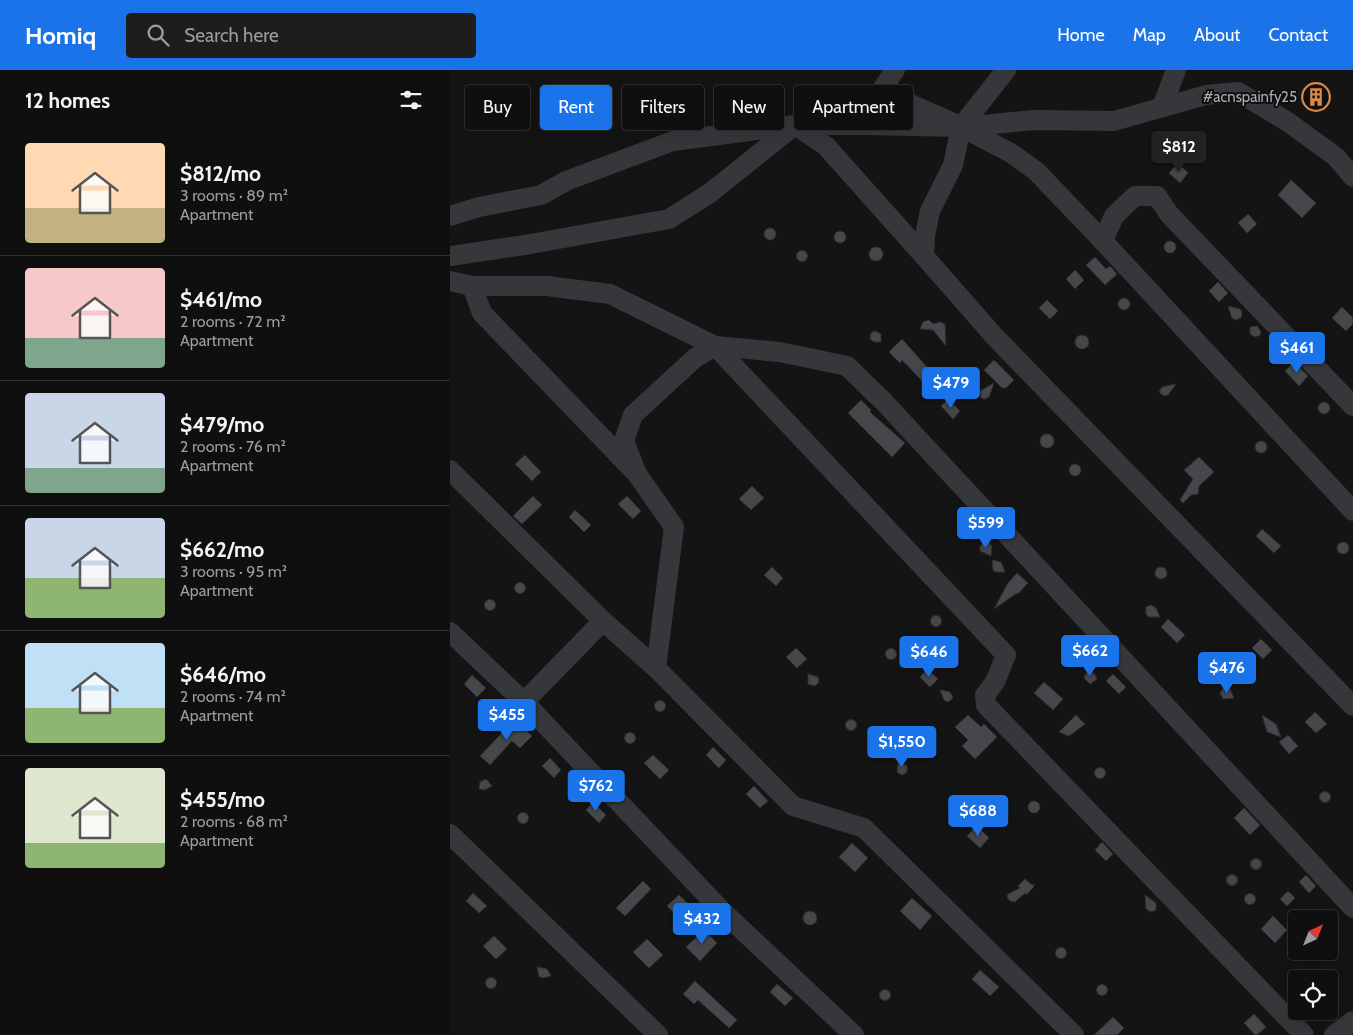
<!DOCTYPE html>
<html lang="en">
<head>
<meta charset="utf-8">
<style>
	body { margin:0; font-family:Cabin,sans-serif; background:#1d1d1e; color:#f1f3f6; height:100vh; display:flex; flex-direction:column; font-size:19px; white-space:nowrap }
	* { box-sizing:border-box; margin:0 }
	p { font-size:16px; color:#9b9c9f }
	.icon { flex:none; width:28px; height:28px; fill:none; stroke:currentColor; stroke-width:2; stroke-linecap:round; stroke-linejoin:round }
	.map { position:relative; flex:1; overflow:hidden }
	.side { display:flex; flex-direction:column; background:#0f0f10; width:450px }
	.side>* { flex:none }
	.banner { position:absolute; left:15px; top:15px; width:475px; height:45px; display:flex; gap:10px }
	.needle { width:32px; rotate:43deg }
	.tools { position:absolute; left:838px; top:840px; display:grid; gap:10px }
	.tools a { display:grid; place-items:center; width:50px; height:50px; border-radius:5px; background:#0f0f10; box-shadow:0 5px 20px #0002,0 0 0 1px #2f2f30; font-size:25px }
	.price { position:absolute; translate:-50% -42px; padding:0 11px; border-radius:5px; background:#1a73e8; color:#fff; font-size:16px; line-height:32px; filter:drop-shadow(0 1px 2px #0008) }
	.price::after { content:''; position:absolute; left:50%; top:30px; width:15px; height:11px; margin-left:-8px; background:inherit; clip-path:polygon(0 0,100% 0,50% 100%) }
	.price.current { background:#222; color:#fff }
	ul { padding:0; list-style:none }
	li { display:flex; align-items:center; gap:15px; height:125px; padding:0 25px }
	li+li { border-top:1px solid #2f2f30 }
	li span { display:grid; place-items:center; flex:none; width:140px; height:100px; border-radius:5px; color:#555 }
	li>.icon { margin-inline-start:auto }
	span .icon { width:60px; height:60px; fill:#fffc; stroke-width:1 }
	li b { font-size:21px }
	h2 { display:flex; justify-content:space-between; align-items:center; height:60px; padding:0 25px; font-size:21px }
	.chip { padding:0 18px; border-radius:5px; background:#0f0f10; box-shadow:0 5px 20px #0002,0 0 0 1px #2f2f30; font-size:18px; line-height:45px }
	.chip.current { background:#1a73e8; color:#fff }
	header { display:flex; align-items:center; gap:30px; box-sizing:border-box; height:70px; padding:0 25px; background:#1a73e8; color:#fff }
	header strong { font-size:24px }
	nav { display:flex; gap:28px; margin-inline-start:auto; font-size:18px }
	.search { width:350px; height:45px; background:#1d1d1e; display:flex; align-items:center; gap:12px; box-sizing:border-box; padding:0 18px; border-radius:5px; color:#9b9c9f; font-size:19px }
	main { display:flex; flex:1; min-height:0 }
	.map>svg:first-child { display:block }
	.building { fill:#46474a; stroke:#2e2f31 }
	.lines { fill:none; stroke-linecap:round; stroke-linejoin:round }
	.minor { stroke:#35373a; stroke-width:20 }
	.labels { text-anchor:middle; stroke-width:4; stroke-linejoin:round; paint-order:stroke }
	.poi-label { font-size:15px; fill:#a7aeb4; stroke:#0f0f10; text-anchor:end }
</style>
</head>
<body>
<header>
<strong>Homiq</strong>
<div class="search"><svg class="icon" aria-label="search" viewBox="0 0 24 24"><circle cx="10" cy="10" r="6"/><path d="M15 15l6 6"/></svg>Search here</div>
<nav><a>Home</a><a>Map</a><a>About</a><a>Contact</a></nav>
</header>
<main>
<section class="side">
<h2>12 homes<svg class="icon" aria-label="filters" viewBox="0 0 24 24"><path d="M4 7h16M4 17h16"/><circle cx="9" cy="7" r="2"/><circle cx="15" cy="17" r="2"/></svg></h2>
<ul>
<li><span style="background:linear-gradient(#ffd9b3 65%,#c2b280 0)"><svg class="icon" aria-label="home" viewBox="0 0 24 24"><path d="M3 11l9-7 9 7M6 9v11h12V9"/></svg></span><div><b>$812/mo</b><p>3 rooms · 89 m²</p><p>Apartment</p></div></li>
<li><span style="background:linear-gradient(#f6c9c9 70%,#7fa58c 0)"><svg class="icon" aria-label="home" viewBox="0 0 24 24"><path d="M3 11l9-7 9 7M6 9v11h12V9"/></svg></span><div><b>$461/mo</b><p>2 rooms · 72 m²</p><p>Apartment</p></div></li>
<li><span style="background:linear-gradient(#c9d6e8 75%,#7fa58c 0)"><svg class="icon" aria-label="home" viewBox="0 0 24 24"><path d="M3 11l9-7 9 7M6 9v11h12V9"/></svg></span><div><b>$479/mo</b><p>2 rooms · 76 m²</p><p>Apartment</p></div></li>
<li><span style="background:linear-gradient(#c9d6e8 60%,#8fb573 0)"><svg class="icon" aria-label="home" viewBox="0 0 24 24"><path d="M3 11l9-7 9 7M6 9v11h12V9"/></svg></span><div><b>$662/mo</b><p>3 rooms · 95 m²</p><p>Apartment</p></div></li>
<li><span style="background:linear-gradient(#bfe0f5 65%,#8fb573 0)"><svg class="icon" aria-label="home" viewBox="0 0 24 24"><path d="M3 11l9-7 9 7M6 9v11h12V9"/></svg></span><div><b>$646/mo</b><p>2 rooms · 74 m²</p><p>Apartment</p></div></li>
<li><span style="background:linear-gradient(#dfe7d0 75%,#8fb573 0)"><svg class="icon" aria-label="home" viewBox="0 0 24 24"><path d="M3 11l9-7 9 7M6 9v11h12V9"/></svg></span><div><b>$455/mo</b><p>2 rooms · 68 m²</p><p>Apartment</p></div></li>
</ul>
</section>
<div class="map">
<svg width="903" height="965" viewBox="0 0 903 965">
	<rect width="100%" height="100%" fill="#141415"/>
	<g class="building">
		<polygon points="864,17 876,25 874,36 855,28"/>
		<polygon points="728,93 738,103 730,113 719,103"/>
		<polygon points="841,110 866,133 852,148 828,125"/>
		<polygon points="798,144 807,154 797,163 788,153"/>
		<circle cx="320" cy="164" r="6"/>
		<circle cx="390" cy="167" r="6"/>
		<circle cx="720" cy="177" r="6"/>
		<circle cx="426" cy="184" r="7"/>
		<circle cx="352" cy="186" r="5.5"/>
		<polygon points="645,187 656,199 660,196 667,204 655,215 636,195"/>
		<polygon points="625,200 634,210 625,219 616,209"/>
		<polygon points="768,212 778,223 769,232 759,221"/>
		<circle cx="674" cy="234" r="6"/>
		<polygon points="597,230 608,241 600,249 589,238"/>
		<polygon points="778,236 790,239 792,242 791,248 785,250 782,248"/>
		<polygon points="892,237 903,248 903,254 896,261 882,248"/>
		<polygon points="479,250 483,254 490,252 495,254 496,276 483,260 470,259 473,252"/>
		<polygon points="807,256 811,262 810,265 805,267 800,264 800,257"/>
		<polygon points="425,261 431,264 431,272 424,272 420,269 421,263"/>
		<circle cx="632" cy="272" r="7"/>
		<polygon points="452,269 486,307 477,316 452,290 450,293 439,282"/>
		<polygon points="544,290 564,310 556,318 552,318 534,300"/>
		<polygon points="844,292 858,306 849,316 835,301"/>
		<polygon points="544,313 539,327 535,329 531,328 530,321"/>
		<polygon points="726,314 718,325 714,326 709,322 712,317"/>
		<polygon points="498,329 510,341 503,349 491,336"/>
		<polygon points="411,330 421,340 420,342 455,373 442,387 398,343"/>
		<circle cx="874" cy="338" r="6"/>
		<circle cx="597" cy="371" r="7"/>
		<circle cx="811" cy="377" r="6"/>
		<polygon points="75,385 91,402 82,411 65,394"/>
		<polygon points="749,387 764,402 749,416 748,424 741,425 733,433 730,430 743,409 734,400"/>
		<circle cx="625" cy="400" r="6"/>
		<polygon points="302,416 314,428 301,440 289,429"/>
		<polygon points="83,426 92,435 72,454 63,446"/>
		<polygon points="177,426 191,441 183,449 168,434"/>
		<polygon points="125,440 141,455 134,462 119,447"/>
		<polygon points="812,459 831,476 824,483 806,466"/>
		<circle cx="893" cy="478" r="6"/>
		<polygon points="533,473 539,473 542,476 541,486 530,481 530,476"/>
		<polygon points="542,490 551,492 555,502 546,502 543,500"/>
		<circle cx="711" cy="503" r="6"/>
		<polygon points="322,497 333,508 326,516 314,505"/>
		<polygon points="567,503 578,513 568,524 567,523 544,539 558,513"/>
		<circle cx="70" cy="518" r="5.5"/>
		<circle cx="40" cy="535" r="5.5"/>
		<polygon points="701,535 706,538 710,547 699,547 696,544 696,537"/>
		<circle cx="486" cy="551" r="5.5"/>
		<polygon points="718,549 735,565 727,573 711,557"/>
		<polygon points="811,569 822,580 813,589 802,578"/>
		<polygon points="346,578 357,589 347,598 336,587"/>
		<circle cx="441" cy="584" r="5.5"/>
		<polygon points="477,599 488,609 480,617 470,607"/>
		<polygon points="640,602 643,602 647,609 640,614 634,608 636,603"/>
		<polygon points="358,604 368,607 369,612 365,616 358,614"/>
		<polygon points="663,604 676,617 669,624 656,611"/>
		<polygon points="22,605 36,618 27,627 14,614"/>
		<polygon points="594,612 613,629 603,640 584,623"/>
		<polygon points="773,618 780,619 784,628 773,629 770,623"/>
		<polygon points="490,620 500,622 503,627 501,630 497,632 494,630"/>
		<circle cx="210" cy="636" r="5.5"/>
		<polygon points="865,642 877,654 866,663 855,652"/>
		<polygon points="518,645 531,657 534,654 547,667 525,689 512,676 518,670 505,657"/>
		<polygon points="626,645 635,654 619,666 609,662"/>
		<polygon points="812,645 826,654 831,667 817,662"/>
		<polygon points="65,649 82,666 70,678 62,671 40,695 30,686"/>
		<circle cx="401" cy="655" r="5.5"/>
		<circle cx="180" cy="668" r="5.5"/>
		<polygon points="838,665 848,676 839,684 829,672"/>
		<polygon points="441,673 446,673 451,677 451,682 447,690 439,685 437,681 438,676"/>
		<polygon points="263,677 276,690 269,698 256,685"/>
		<polygon points="203,685 219,700 210,709 194,693"/>
		<polygon points="100,688 111,700 104,708 92,696"/>
		<polygon points="448,691 457,696 457,702 452,705 447,702"/>
		<circle cx="650" cy="703" r="5.5"/>
		<polygon points="36,709 42,716 35,720 29,719 30,712"/>
		<polygon points="304,716 318,731 310,738 296,724"/>
		<circle cx="875" cy="727" r="5.5"/>
		<circle cx="584" cy="737" r="6"/>
		<polygon points="143,732 156,745 149,753 136,740"/>
		<polygon points="794,738 810,755 800,765 784,748"/>
		<circle cx="73" cy="748" r="5.5"/>
		<polygon points="527,756 539,768 530,778 517,766"/>
		<polygon points="652,772 663,784 656,791 645,780"/>
		<polygon points="402,773 418,788 405,802 389,787"/>
		<circle cx="806" cy="794" r="5.5"/>
		<circle cx="782" cy="810" r="5.5"/>
		<polygon points="856,805 866,816 859,823 849,812"/>
		<polygon points="575,809 582,815 585,814 583,816 584,817 576,825 575,823 565,832 560,831 557,827 558,824 570,818 568,816"/>
		<polygon points="193,811 201,819 175,846 166,838"/>
		<polygon points="838,821 845,828 837,836 830,829"/>
		<polygon points="23,823 37,836 29,843 16,831"/>
		<circle cx="800" cy="829" r="5.5"/>
		<polygon points="229,825 243,838 231,850 217,836"/>
		<polygon points="695,825 706,833 706,840 701,842 696,839"/>
		<polygon points="462,828 482,846 470,860 450,841"/>
		<circle cx="360" cy="848" r="7"/>
		<polygon points="823,846 837,860 825,873 811,859"/>
		<polygon points="254,860 267,873 250,891 236,877"/>
		<polygon points="44,866 57,879 46,889 33,876"/>
		<polygon points="197,869 213,885 199,898 183,882"/>
		<circle cx="611" cy="883" r="5.5"/>
		<polygon points="87,897 97,899 101,906 92,908 89,906"/>
		<polygon points="530,900 549,917 540,926 522,909"/>
		<circle cx="41" cy="913" r="5.5"/>
		<polygon points="245,911 287,950 279,958 248,930 244,934 233,924"/>
		<polygon points="327,914 343,928 335,936 320,922"/>
		<circle cx="652" cy="920" r="5.5"/>
		<circle cx="435" cy="925" r="5.5"/>
		<polygon points="804,944 816,957 807,965 805,965 794,953"/>
		<polygon points="663,947 674,958 667,965 644,965"/>
	</g>
	<g class="lines">
		<g class="minor">
			<polyline points="431,21 503,53"/>
			<polyline points="712,37 726,0"/>
			<polyline points="414,55 511,57 585,50 664,51 756,25 788,22 838,52 886,87 903,107"/>
			<polyline points="511,57 556,0"/>
			<polyline points="0,146 29,137 91,125 116,111 223,71 345,55 414,55 431,21 445,0"/>
			<polyline points="653,171 664,146 685,126 707,126 719,144 903,336"/>
			<polyline points="0,186 75,175 219,149 260,123 345,55 376,76 474,186"/>
			<polyline points="0,211 22,216 97,216 160,224 265,276 556,585 545,612 535,625 536,635 854,965"/>
			<polyline points="22,216 32,243 187,404 224,457 206,598"/>
			<polyline points="0,400 153,551 206,598 343,736 414,758 624,965"/>
			<polyline points="187,404 174,371 183,345 245,288 265,276 330,282 397,296 434,332 903,838"/>
			<polyline points="903,441 653,171 586,101 561,83 511,57 503,95 480,141 475,166 474,186 545,267 903,636"/>
			<polyline points="0,562 74,632 271,840 404,965"/>
			<polyline points="74,632 153,551"/>
			<polyline points="0,764 208,965"/>
			<polyline points="884,965 903,951"/>
		</g>
	</g>
	<defs>
		<symbol id="building-ring" viewBox="-11 -11 22 22"><circle r="9.5" fill="#0f0f10" stroke="#db8746" stroke-width="1.5"/><path d="M-4-6H4V6H1V3H-1V6H-4ZM-2.5-4.3h1.7v1.8h-1.7ZM.8-4.3h1.7v1.8H.8ZM-2.5-1h1.7V.8h-1.7ZM.8-1h1.7V.8H.8Z" fill="#db8746"/></symbol>
	</defs>
	<g fill-rule="evenodd">
		<use href="#building-ring" x="850" y="11" width="32" height="32"/>
	</g>
	<g class="labels">
		<g class="poi-label">
			<text x="847" y="32">#acnspainfy25</text>
		</g>
	</g>
</svg>
<div class="tools">
<a><svg class="needle" viewBox="-14 -14 28 28"><path d="M0-13l5 13h-10z" fill="#e53935"/><path d="M0 13l5-13h-10z" fill="#9b9c9f"/></svg></a>
<a><svg class="icon" aria-label="locate" viewBox="0 0 24 24"><circle cx="12" cy="12" r="6"/><path d="M12 2v4M12 18v4M2 12h4M18 12h4"/></svg></a>
</div>
<b class="price current" style="left:729px;top:103px">$812</b>
<b class="price" style="left:847px;top:304px">$461</b>
<b class="price" style="left:501px;top:339px">$479</b>
<b class="price" style="left:536px;top:479px">$599</b>
<b class="price" style="left:640px;top:607px">$662</b>
<b class="price" style="left:479px;top:608px">$646</b>
<b class="price" style="left:777px;top:624px">$476</b>
<b class="price" style="left:57px;top:671px">$455</b>
<b class="price" style="left:452px;top:698px">$1,550</b>
<b class="price" style="left:146px;top:742px">$762</b>
<b class="price" style="left:528px;top:767px">$688</b>
<b class="price" style="left:252px;top:875px">$432</b>
<div class="banner">
<a class="chip">Buy</a>
<a class="chip current">Rent</a>
<a class="chip">Filters</a>
<a class="chip">New</a>
<a class="chip">Apartment</a>
</div>
</div>
</main>
</body>
</html>
